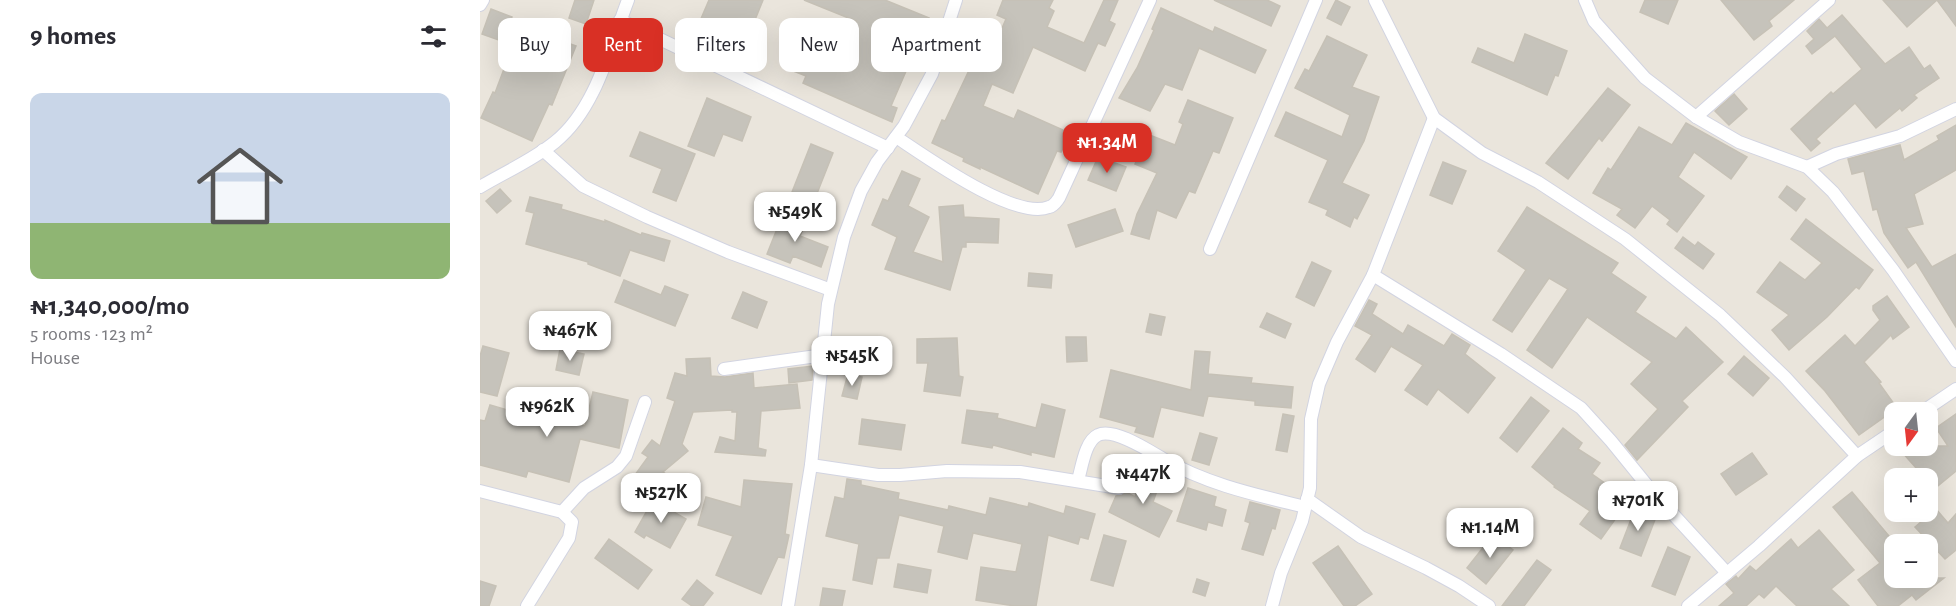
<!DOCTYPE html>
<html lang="en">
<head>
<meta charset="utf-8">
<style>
	body { margin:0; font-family:"Alegreya Sans",sans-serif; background:#f2f2f3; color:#2b2b33; height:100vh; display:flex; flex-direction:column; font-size:22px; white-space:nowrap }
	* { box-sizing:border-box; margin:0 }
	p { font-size:20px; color:#7c7c81 }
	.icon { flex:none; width:33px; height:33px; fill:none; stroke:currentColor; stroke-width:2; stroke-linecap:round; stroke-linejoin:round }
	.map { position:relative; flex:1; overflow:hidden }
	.details { display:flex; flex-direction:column; background:#fff; width:480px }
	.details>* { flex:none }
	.hud { position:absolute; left:18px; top:18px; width:570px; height:54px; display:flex; gap:12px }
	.needle { width:39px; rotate:195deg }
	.fabs { position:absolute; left:1404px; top:402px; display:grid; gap:12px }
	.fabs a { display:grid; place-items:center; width:54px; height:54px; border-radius:12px; background:#fff; box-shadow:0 6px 24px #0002; font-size:30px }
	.price { position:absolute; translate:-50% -51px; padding:0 14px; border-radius:12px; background:#fff; color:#222; font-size:20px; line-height:39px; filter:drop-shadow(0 2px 3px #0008) }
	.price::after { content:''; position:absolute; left:50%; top:36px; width:18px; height:14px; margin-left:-9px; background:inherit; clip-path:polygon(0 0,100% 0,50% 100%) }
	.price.active { background:#d93025; color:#fff }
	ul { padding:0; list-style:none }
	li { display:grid; align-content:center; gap:12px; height:318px; padding:0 30px }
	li+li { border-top:2px solid #e1e1e2 }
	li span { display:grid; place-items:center; height:186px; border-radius:12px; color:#555 }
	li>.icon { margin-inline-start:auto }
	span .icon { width:108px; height:108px; fill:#fffc; stroke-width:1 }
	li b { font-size:26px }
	h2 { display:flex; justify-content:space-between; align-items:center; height:72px; padding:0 30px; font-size:26px }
	.pill { padding:0 21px; border-radius:12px; background:#fff; box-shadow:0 6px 24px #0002; font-size:21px; line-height:54px }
	.pill.active { background:#d93025; color:#fff }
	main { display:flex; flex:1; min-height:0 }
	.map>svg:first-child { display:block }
	.building { fill:#c6c3bb; stroke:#c6c1b6; stroke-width:1.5 }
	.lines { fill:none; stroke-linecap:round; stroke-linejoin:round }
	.street-casing { stroke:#d2d4e1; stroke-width:14 }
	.street { stroke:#fff; stroke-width:12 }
</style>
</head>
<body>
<main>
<section class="details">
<h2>9 homes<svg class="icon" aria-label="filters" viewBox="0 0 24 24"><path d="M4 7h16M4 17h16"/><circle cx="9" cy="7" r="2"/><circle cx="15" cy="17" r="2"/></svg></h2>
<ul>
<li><span style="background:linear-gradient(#c9d6e8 70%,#8fb573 0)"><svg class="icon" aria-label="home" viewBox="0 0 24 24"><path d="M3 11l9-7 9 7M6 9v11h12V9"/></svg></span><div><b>₦1,340,000/mo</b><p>5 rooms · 123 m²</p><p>House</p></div></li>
</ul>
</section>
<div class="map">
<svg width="1476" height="606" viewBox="0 0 1476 606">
	<rect width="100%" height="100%" fill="#eae5dc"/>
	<g class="building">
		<polygon points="95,0 114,0 106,24 89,18"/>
		<polygon points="229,0 283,0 260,57 228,44 226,48 211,42"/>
		<polygon points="324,0 405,0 449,18 411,106 417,108 412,122 323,83 326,76 311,70 321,46 358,61 363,48 365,49 376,21"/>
		<polygon points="523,0 573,0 569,8 574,11 567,27 604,43 624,0 638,0 629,21 635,24 625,46 618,43 605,71 553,47 533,93 512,84 503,106 534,119 538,110 590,133 581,152 577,151 558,194 500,167 500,169 483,161 484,158 452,143 462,120 465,121 501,45 512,51 526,19 517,15"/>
		<polygon points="734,0 787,0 800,6 791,26"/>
		<polygon points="856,0 870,7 861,25 847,18"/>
		<polygon points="1165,0 1198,0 1188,24 1160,12"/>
		<polygon points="1241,0 1314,0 1289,21 1292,26 1274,40"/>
		<polygon points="1403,0 1476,0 1476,26 1457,0 1427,27"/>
		<polygon points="681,8 733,32 735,27 786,50 775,73 719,48 702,90 685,84 670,111 639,98 657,68 674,30 672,29"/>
		<polygon points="11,9 32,17 30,22 96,46 72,105 69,104 52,141 1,118 13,92 15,93 33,45 2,34"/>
		<polygon points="1362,15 1405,64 1429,47 1444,69 1450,65 1459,78 1434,95 1437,98 1422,111 1420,108 1396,128 1375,103 1336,139 1340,143 1331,151 1311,129 1351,92 1353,94 1382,69 1355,36 1332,54 1326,46 1334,39 1327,31 1339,19 1347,28"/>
		<polygon points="1045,34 1087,51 1078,76 1075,75 1067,95 992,62 998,48 1034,63"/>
		<polygon points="847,36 887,55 872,87 899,97 884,141 862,183 889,195 877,219 874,217 870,227 846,215 848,210 829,202 848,160 795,136 806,112 862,137 870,115 815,88 825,69 829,71"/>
		<polygon points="1128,88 1150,105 1122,141 1119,138 1088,179 1066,163"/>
		<polygon points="1254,94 1267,109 1249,125 1235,111"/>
		<polygon points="227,98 271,117 262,141 243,134 234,156 208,146"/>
		<polygon points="708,100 753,118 739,153 733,151 715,193 709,191 696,218 677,210 669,239 651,234 657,214 677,173 655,164 667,134 695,145 703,124 699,122"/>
		<polygon points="1206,123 1267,157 1251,179 1214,152 1198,177 1224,196 1197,232 1187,224 1190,220 1172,206 1155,228 1137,215 1142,209 1113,193 1128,168 1131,170 1159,127 1192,145"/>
		<polygon points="1476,125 1476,170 1434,194 1443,224 1426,228 1452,267 1476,254 1476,327 1436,262 1428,268 1404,233 1397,209 1393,210 1384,171 1372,174 1368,159 1420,145 1424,160 1459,140 1457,136"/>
		<polygon points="160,132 215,154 196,201 173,192 182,169 150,156"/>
		<polygon points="331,144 353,153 334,201 312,192"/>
		<polygon points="618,157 646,167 636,191 608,180"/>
		<polygon points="963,162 986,171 972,204 950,195"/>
		<polygon points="422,171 440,179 428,206 449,217 433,252 463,262 459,207 483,205 484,217 519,219 518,243 486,242 486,247 482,247 470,290 405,269 417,237 392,225 403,199 408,201"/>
		<polygon points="1307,186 1325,199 1316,211 1299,197"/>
		<polygon points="20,189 31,201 17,213 6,201"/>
		<polygon points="50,197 82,205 81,209 125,222 125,220 161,235 162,233 190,241 184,261 150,250 140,276 108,264 108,262 46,244 54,213 46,211"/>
		<polygon points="1047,207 1138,263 1131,273 1166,297 1155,312 1196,339 1206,327 1243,362 1202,401 1208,407 1157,460 1145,445 1178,409 1151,384 1172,362 1107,317 1072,368 1047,350 1088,289 1069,278 1032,332 1013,320 1046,270 1018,251"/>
		<polygon points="635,209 643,231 596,247 588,225"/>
		<polygon points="303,214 326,223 320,236 348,247 341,267 313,256 310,263 287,254"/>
		<polygon points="1326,219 1393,270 1379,289 1376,287 1347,317 1309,350 1292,330 1309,315 1277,292 1300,262 1325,280 1342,263 1311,239"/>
		<polygon points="1203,237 1215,246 1218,242 1234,254 1223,269 1195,248"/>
		<polygon points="832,262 851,271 834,306 816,297"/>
		<polygon points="549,273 572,275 571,288 548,286"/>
		<polygon points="144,280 181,295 185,286 208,295 195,326 135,302"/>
		<polygon points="263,292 287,302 277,328 252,318"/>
		<polygon points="1407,296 1429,327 1413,339 1411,335 1384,362 1401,382 1399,383 1417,408 1379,435 1345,391 1326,371 1365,335 1375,346 1400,320 1393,310 1393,306"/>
		<polygon points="889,300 897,304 892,314 923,334 928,325 964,346 972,334 990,345 985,354 1015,378 988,413 958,389 947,405 925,390 943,365 911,346 895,372 876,359 892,335 875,326"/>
		<polygon points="787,313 811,324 805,338 780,327"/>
		<polygon points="670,314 685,317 681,335 666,332"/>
		<polygon points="586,337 606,337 607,361 587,362"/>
		<polygon points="477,338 479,376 483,377 480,396 444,391 448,363 437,363 437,339"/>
		<polygon points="3,346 29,353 17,396 0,392 0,356"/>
		<polygon points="80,349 104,354 99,375 76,370"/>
		<polygon points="715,351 730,352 728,374 772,378 771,383 813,387 811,408 775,405 775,401 728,396 723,416 681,407 673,437 655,432 657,427 620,417 631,370 711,390"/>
		<polygon points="1264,356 1289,378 1273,396 1248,374"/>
		<polygon points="230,358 231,376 245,377 273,373 274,388 317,384 320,408 281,411 278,448 286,450 285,456 235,452 240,437 255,441 257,412 252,412 252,410 213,412 202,444 208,451 183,472 192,478 178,497 152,479 168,457 162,453 172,440 180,446 195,401 187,398 195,373 207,376 206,359"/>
		<polygon points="333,366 332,380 309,383 308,369"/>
		<polygon points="368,374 382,377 377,399 362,396"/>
		<polygon points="113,392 148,400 139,448 100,439 89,482 48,471 46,477 0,465 0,420 5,421 10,405 76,424 77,418 105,426"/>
		<polygon points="1051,397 1069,411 1037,452 1020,438"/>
		<polygon points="562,404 585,410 574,457 551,452 551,455 513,445 512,448 482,443 487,410 518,414 517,418 556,428"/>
		<polygon points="803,414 814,416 807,452 796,450"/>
		<polygon points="1476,414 1476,471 1454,489 1448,478 1445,478 1422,452 1430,446 1468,446 1456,428"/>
		<polygon points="382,419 425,425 421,450 379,444"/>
		<polygon points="1083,428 1102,443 1098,449 1120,463 1112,474 1149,500 1121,539 1100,524 1110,511 1074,487 1075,486 1052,467"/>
		<polygon points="720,433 737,438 729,465 712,460"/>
		<polygon points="1272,453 1287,474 1256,495 1241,474"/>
		<polygon points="665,468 683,474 673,502 692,511 679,537 629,512 636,496 642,495 646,492 655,497"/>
		<polygon points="367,479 381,481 381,485 419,493 418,499 468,510 469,506 506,515 510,498 548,507 549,503 584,514 586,506 615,514 608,539 600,537 598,544 568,535 556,606 535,606 496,600 501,567 536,572 542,544 493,533 487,559 458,552 464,526 419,515 409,558 397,558 392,584 373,580 379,544 346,536 355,497 364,499"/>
		<polygon points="264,480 312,484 305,534 309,535 304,558 298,557 281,594 236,575 253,536 218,525 226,497 261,507"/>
		<polygon points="708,488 736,497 734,506 746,510 742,526 728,522 726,530 697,521"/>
		<polygon points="1372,492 1414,542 1414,578 1464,578 1436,600 1432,595 1418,606 1398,606 1378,580 1400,563 1353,507"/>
		<polygon points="173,500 206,519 190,548 166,535 164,538 155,532"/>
		<polygon points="770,502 800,510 795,529 792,528 783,555 762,549 770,523 765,521"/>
		<polygon points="1155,509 1176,517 1161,556 1140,548"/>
		<polygon points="1456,509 1468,523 1476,514 1476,550 1465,559 1435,527"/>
		<polygon points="1339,530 1374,570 1351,589 1369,606 1317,606 1296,586 1284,598 1279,594 1266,606 1239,606 1254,593 1246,584 1256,576 1258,579 1270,566 1276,571 1311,539 1318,548"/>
		<polygon points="624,535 646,541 633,586 611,580"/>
		<polygon points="1013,535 1033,550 1006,584 987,568"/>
		<polygon points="129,539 172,570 158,589 115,558"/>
		<polygon points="858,546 892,594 875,606 864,606 833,563"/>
		<polygon points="1188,547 1210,557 1195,595 1172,586"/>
		<polygon points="1057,560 1071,570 1044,606 1022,606"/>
		<polygon points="418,564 451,570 447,593 414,587"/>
		<polygon points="717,579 729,583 725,596 713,592"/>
		<polygon points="217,580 233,593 223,606 212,606 202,599"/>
		<polygon points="0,581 16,586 9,606 0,606"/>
		<polygon points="343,588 365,591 362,606 340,606"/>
	</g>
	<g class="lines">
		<defs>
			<g id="street">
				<polyline points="895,0 954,118 1002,153 1058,182 1145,239 1240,315 1305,377 1377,456"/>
				<polyline points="1105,0 1114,21 1165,78 1216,117 1259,142 1327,167 1353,192 1413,270 1476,361"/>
				<polyline points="0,5 3,0"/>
				<polyline points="140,20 408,148"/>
				<polyline points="1216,117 1349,0"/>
				<path d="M416,137C445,156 535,221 569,207C574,206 576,202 579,198L670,0"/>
				<polyline points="63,150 103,186 167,217 248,252 351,290"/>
				<polyline points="1327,167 1356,154 1420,136 1476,109"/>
				<path d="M0,187C25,172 53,160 75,142C116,109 130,47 148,0"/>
				<polyline points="730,249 836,0"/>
				<polyline points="893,275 1021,354 1101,408 1131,441 1170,489 1247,573"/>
				<polyline points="244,369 344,355"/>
				<polyline points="1442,412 1476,389"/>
				<polyline points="331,465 398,475 420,475 467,471 540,472 639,488"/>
				<path d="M598,480C602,467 605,441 618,435C634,427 671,452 685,460C729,485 777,495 825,507"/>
				<polyline points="0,491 82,512 92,522 89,538 47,606"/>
				<polyline points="827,499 881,537 946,568 979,586 1009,606"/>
				<polyline points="82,512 104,488 137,467 146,456 165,402"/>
				<polyline points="308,606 331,465 348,304 364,237 381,191 397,162 424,126 452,74 476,0"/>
				<polyline points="792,606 801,573 822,521 830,488 831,419 839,384 857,342 893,275 954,118"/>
				<polyline points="1208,606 1279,546 1377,456 1414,431"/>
			</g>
		</defs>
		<use href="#street" class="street-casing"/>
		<use href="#street" class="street"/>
	</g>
</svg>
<div class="fabs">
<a><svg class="needle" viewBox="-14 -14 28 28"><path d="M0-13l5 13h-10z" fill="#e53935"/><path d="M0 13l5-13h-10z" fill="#7c7c81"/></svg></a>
<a>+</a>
<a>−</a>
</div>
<b class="price active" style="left:627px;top:174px">₦1.34M</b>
<b class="price" style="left:315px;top:243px">₦549K</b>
<b class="price" style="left:90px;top:362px">₦467K</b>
<b class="price" style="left:372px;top:387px">₦545K</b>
<b class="price" style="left:67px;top:438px">₦962K</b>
<b class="price" style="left:663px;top:505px">₦447K</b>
<b class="price" style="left:181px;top:524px">₦527K</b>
<b class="price" style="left:1158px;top:532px">₦701K</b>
<b class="price" style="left:1010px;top:559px">₦1.14M</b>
<div class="hud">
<a class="pill">Buy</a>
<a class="pill active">Rent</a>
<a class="pill">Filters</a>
<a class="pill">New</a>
<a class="pill">Apartment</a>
</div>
</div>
</main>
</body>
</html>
